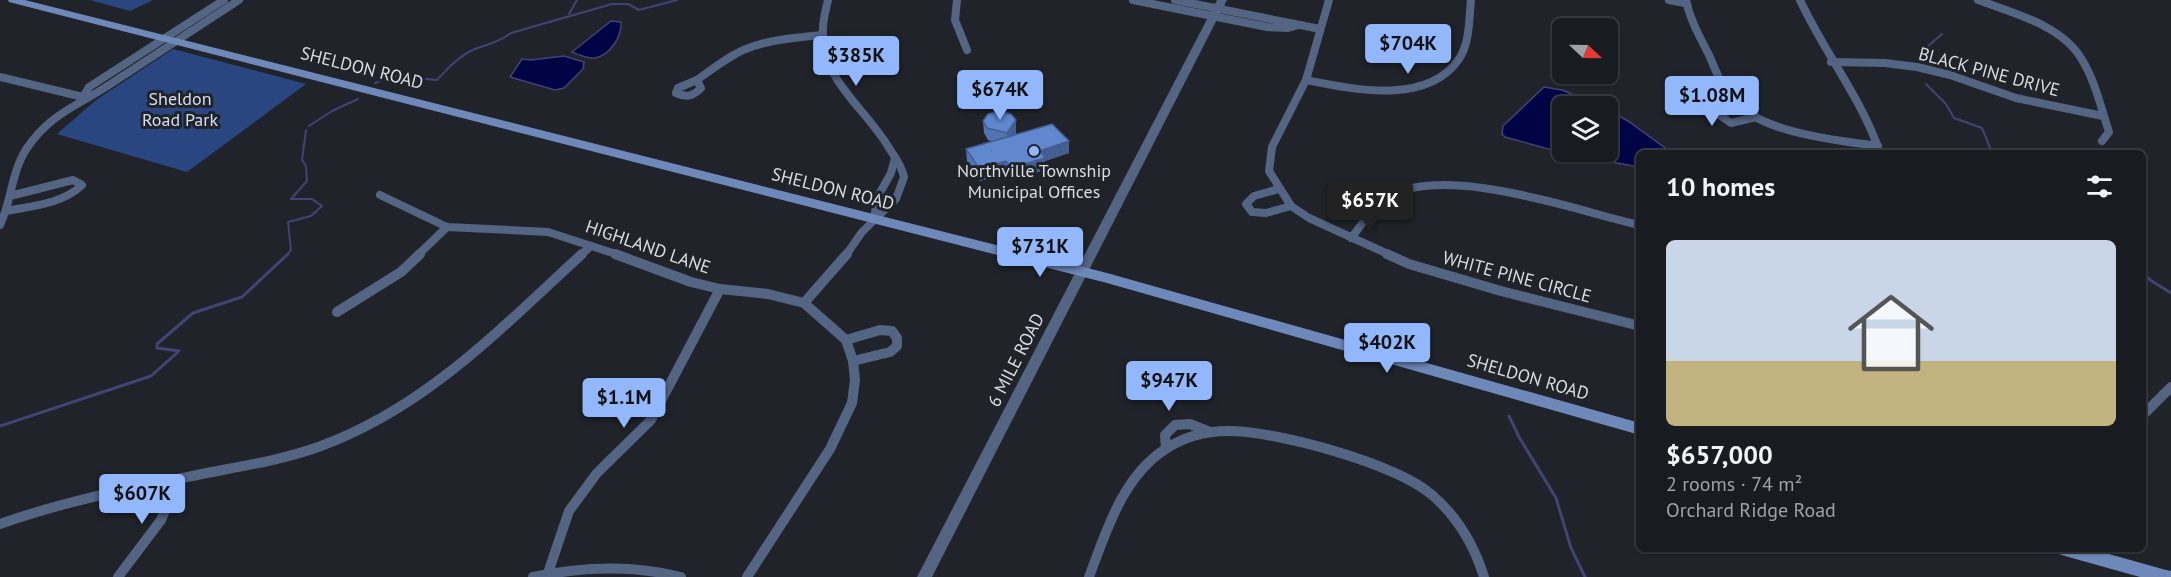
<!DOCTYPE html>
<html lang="en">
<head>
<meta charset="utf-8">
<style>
	body { margin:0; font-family:"PT Sans",sans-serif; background:#212429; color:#f1f3f6; height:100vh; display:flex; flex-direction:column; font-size:22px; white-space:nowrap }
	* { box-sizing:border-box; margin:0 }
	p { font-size:20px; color:#9fa1a5 }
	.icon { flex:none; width:33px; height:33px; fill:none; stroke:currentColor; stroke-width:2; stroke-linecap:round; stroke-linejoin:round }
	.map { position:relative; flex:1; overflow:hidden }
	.side { position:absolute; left:1636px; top:150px; width:510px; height:402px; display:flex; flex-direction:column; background:#181b20; border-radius:9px; box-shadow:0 2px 4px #0004,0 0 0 2px #36393e }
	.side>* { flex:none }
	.needle { width:39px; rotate:112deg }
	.buttons { position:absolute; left:1552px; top:18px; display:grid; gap:12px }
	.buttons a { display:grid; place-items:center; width:66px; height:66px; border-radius:9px; background:#181b20; box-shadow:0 2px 4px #0004,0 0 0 2px #36393e; font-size:30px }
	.price { position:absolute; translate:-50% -51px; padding:0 14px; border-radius:6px; background:#92b7fd; color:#111; font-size:20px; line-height:39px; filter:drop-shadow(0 2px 3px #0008) }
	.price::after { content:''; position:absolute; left:50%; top:36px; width:18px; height:14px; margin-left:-9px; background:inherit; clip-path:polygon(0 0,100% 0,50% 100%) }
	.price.selected { background:#222; color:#fff }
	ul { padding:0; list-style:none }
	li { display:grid; align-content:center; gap:12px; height:318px; padding:0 30px }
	li span { display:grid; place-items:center; height:186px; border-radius:9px; color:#555 }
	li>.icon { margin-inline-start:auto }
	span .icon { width:108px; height:108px; fill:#fffc; stroke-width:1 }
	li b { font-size:26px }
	h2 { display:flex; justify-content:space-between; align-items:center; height:72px; padding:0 30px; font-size:26px }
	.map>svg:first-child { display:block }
	.green { fill:#294680 }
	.water { fill:#000445; stroke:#414473; stroke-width:1.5 }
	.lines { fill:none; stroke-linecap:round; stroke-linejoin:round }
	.stream-far1 { stroke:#414473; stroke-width:2 }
	.stream { stroke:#414473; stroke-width:3 }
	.minor-far1 { stroke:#546483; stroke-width:8 }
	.minor { stroke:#546483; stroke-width:10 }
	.tertiary { fill:#546483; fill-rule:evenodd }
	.secondary { fill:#6e89b9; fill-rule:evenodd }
	.wall { fill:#5374b2 }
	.shaded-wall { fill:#445e91 }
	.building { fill:#6187cf; stroke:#445e91; stroke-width:1.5 }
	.poi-dot { fill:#92b7fd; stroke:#20242a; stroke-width:2 }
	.labels { text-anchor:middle; stroke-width:6; stroke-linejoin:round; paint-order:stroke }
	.street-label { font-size:18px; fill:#d9dbdf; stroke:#20242a }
	.park-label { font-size:18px; fill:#d4dff3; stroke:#20242a }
	.poi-label { font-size:18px; fill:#d9dbdf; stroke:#20242a }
</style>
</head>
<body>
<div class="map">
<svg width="2171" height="577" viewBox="0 0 2171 577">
	<rect width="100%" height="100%" fill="#20242a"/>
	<g class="green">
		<polygon points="90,0 153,0 130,11"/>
		<polygon points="173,49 306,84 187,172 57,134 96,100"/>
	</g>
	<g class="water">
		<path d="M611,21L621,22C622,37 610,55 595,58C587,59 579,55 572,52Z"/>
		<polygon points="564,56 584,62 583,69 564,88 555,90 510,77 522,59 531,60"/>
		<polygon points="1544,87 1562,90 1602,106 1563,106 1563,152 1608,152 1608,110 1628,121 1672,153 1640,153 1639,167 1563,153 1505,137 1502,134 1503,126"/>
	</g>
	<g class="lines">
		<g class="stream-far1">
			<polyline points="569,14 577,0"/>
			<polyline points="1920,53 1942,34"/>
			<path d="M375,83L394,76L437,80C449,67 459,56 475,49C488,44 500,42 511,33L612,4H628L639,10L677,0"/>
			<polyline points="1926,84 1946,104 1954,118 1982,128 1990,148 2002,153"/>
			<polyline points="309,126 332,111 358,99"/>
			<polyline points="287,255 291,250 288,222 311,216 322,206 312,199 291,199 307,181 306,166 302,160 306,130"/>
		</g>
		<g class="stream">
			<polyline points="2144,273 2150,280 2171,293"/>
			<polyline points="1509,416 1519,437 1556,498 1571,548 1585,577"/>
			<polyline points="0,426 151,376 179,351 157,348 157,344 193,313 242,297 288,254"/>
		</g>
		<g class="minor-far1">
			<path d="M828,0C826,9 823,19 823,28C819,79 866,108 889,148C895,157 902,166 904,177L896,199L862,232L846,255"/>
			<polyline points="957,0 955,20 967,50"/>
			<polyline points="1133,0 1267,27 1288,28 1299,25"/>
			<polyline points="1175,0 1320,29"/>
			<polyline points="1329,0 1306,80 1272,147 1269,171 1291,206 1309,218 1390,255"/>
			<polyline points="1669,0 1685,3"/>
			<path d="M1686,0C1690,20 1700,37 1709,55C1715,68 1720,84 1729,96C1757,133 1835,140 1878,146"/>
			<path d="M1800,0C1824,52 1862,99 1880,153"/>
			<path d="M1978,0C2013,13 2061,25 2081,58C2095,80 2101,108 2109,132L2102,141"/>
			<polyline points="1831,62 1885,63 1917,67 1950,75 2016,98 2103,116"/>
			<polyline points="0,77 83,97"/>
			<path d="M697,80L701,88C693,96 687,98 676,93L678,88Z"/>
			<path d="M697,80C708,72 720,63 732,56C758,40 793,38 823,35"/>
			<path d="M1306,80C1352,89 1427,106 1459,59C1470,43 1469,18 1471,0"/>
			<polyline points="83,97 89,87 224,0"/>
			<polyline points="1737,104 1718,114 1731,123 1756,117"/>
			<polyline points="1279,189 1254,196 1246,204 1252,212 1266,213 1291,206"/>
			<polyline points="380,195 447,227 548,232 619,255"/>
			<path d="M6,211C31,206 63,204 82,185L73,180L10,196"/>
			<polyline points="874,220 877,198 891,173 895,158"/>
			<path d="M0,225C12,200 11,172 27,148C50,114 77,106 109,85C152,57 196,28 239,0"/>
			<path d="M1351,238C1362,225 1373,206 1388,197C1447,163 1576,211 1640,225"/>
			<polyline points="418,255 447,227"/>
			<polyline points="581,255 591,246"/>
		</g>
		<g class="minor">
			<polyline points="615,254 691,282 720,289 768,294 804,303 846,340 853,361 855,380 852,403 830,449 747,577"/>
			<polyline points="1387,254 1409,264 1501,291 1640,326"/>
			<polyline points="804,303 847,254"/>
			<polyline points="337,312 401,272 420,254"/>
			<polyline points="846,340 880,330 892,331 897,338 897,346 890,352 853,361"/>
			<polyline points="2144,414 2171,387"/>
			<polyline points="1166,448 1165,435 1175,425 1190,424 1210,432"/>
			<path d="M0,524C68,500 132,488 202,474C242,466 283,460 321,446C427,407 502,327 582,254"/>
			<polyline points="548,573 569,511 597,473 651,420 720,289"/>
			<polyline points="118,577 161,520 178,480"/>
			<path d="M533,577C581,567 633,565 681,577"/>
			<path d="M1089,577C1106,532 1122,478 1164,450C1183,437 1206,431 1229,431C1277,431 1393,463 1431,494C1457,516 1474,545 1484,577"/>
		</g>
		<polygon class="tertiary" points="1217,0 1227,0 932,577 917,577"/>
		<g class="secondary">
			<polygon points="8,0 25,0 1107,273 1640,423 1640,435 1107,283 9,2"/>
			<polygon points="2057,549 2091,549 2166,570 2171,571 2171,577 2140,577 2065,556 2059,554"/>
		</g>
	</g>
	<polygon class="wall" points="1016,120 1016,133 1015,135 1069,153 1045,161 1045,170 1011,180 1006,173 980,181 967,161 966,149 992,141 988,140 984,133 983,121"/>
	<g class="shaded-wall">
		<polygon points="1016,120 1016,133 1008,146 1007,133"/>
		<polygon points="1069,141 1069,153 1045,161 1045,170 1011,180 1011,168 1040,151"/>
		<polygon points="1006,161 1006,173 980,181 979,168"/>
	</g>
	<g class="building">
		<polygon points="999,111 1011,114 1016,120 1007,133 987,128 983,121 988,114"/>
		<polygon points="1052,124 1069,141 1040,151 1045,158 1011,168 1006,161 979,168 966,149"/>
	</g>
	<circle class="poi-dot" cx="1034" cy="151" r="6"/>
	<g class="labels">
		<g class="street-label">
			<text transform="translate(362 68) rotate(14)" y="6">SHELDON ROAD</text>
			<text transform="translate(1989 72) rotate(15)" y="6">BLACK PINE DRIVE</text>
			<text transform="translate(833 189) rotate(14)" y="6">SHELDON ROAD</text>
			<text transform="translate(648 247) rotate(19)" y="6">HIGHLAND LANE</text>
			<text transform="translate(1517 277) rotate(15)" y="6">WHITE PINE CIRCLE</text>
			<text transform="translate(1016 360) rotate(-63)" y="6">6 MILE ROAD</text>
			<text transform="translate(1528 377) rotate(16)" y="6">SHELDON ROAD</text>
		</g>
		<g class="park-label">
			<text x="180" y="105">Sheldon<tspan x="180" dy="21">Road Park</tspan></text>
		</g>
		<g class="poi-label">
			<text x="1034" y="177">Northville Township<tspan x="1034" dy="21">Municipal Offices</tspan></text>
		</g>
	</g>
</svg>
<div class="buttons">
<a><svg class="needle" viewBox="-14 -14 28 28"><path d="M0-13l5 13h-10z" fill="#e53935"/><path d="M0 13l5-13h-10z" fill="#9fa1a5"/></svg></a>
<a><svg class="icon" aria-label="layers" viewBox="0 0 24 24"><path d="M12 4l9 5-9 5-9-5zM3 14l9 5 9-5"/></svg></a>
</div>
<b class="price" style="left:1408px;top:75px">$704K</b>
<b class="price" style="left:856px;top:87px">$385K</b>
<b class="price" style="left:1000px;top:121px">$674K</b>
<b class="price" style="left:1712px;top:127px">$1.08M</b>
<b class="price selected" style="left:1370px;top:232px">$657K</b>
<b class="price" style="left:1040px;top:278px">$731K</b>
<b class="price" style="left:1387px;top:374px">$402K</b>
<b class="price" style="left:1169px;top:412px">$947K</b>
<b class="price" style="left:624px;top:429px">$1.1M</b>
<b class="price" style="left:142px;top:525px">$607K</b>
<section class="side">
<h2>10 homes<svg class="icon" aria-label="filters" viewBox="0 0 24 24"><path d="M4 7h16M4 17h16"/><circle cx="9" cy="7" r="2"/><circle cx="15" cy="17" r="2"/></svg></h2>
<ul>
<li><span style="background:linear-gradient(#c9d6e8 65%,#c2b280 0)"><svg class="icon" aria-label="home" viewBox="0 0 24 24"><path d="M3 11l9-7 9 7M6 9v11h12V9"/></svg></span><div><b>$657,000</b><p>2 rooms · 74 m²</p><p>Orchard Ridge Road</p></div></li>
</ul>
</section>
</div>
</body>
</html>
